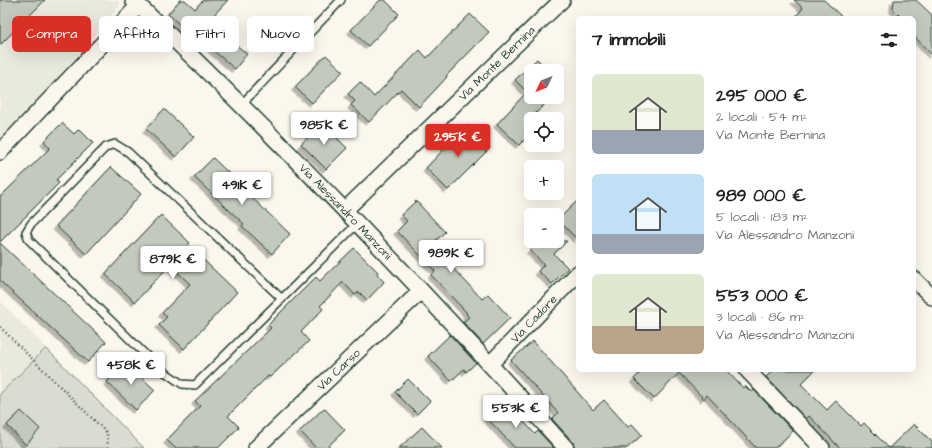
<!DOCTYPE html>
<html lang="it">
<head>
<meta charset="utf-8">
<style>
	body { margin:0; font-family:"Architects Daughter",sans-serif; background:#f2f2f2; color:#202124; height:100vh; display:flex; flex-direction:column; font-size:15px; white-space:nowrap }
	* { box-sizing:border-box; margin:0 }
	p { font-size:13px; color:#757577 }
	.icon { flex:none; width:22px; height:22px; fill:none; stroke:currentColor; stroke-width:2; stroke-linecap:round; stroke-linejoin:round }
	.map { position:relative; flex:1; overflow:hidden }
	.sheet { position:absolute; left:576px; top:16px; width:340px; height:356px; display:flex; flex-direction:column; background:#fff; border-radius:6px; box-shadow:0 4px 16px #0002 }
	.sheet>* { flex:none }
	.banner { position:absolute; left:12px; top:16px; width:380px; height:36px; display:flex; gap:8px }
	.needle { width:26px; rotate:227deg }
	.tools { position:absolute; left:524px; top:64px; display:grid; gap:8px }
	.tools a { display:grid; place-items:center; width:40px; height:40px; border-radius:6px; background:#fff; box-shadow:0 4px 16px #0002; font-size:20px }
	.price { position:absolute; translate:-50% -34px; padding:0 9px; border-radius:4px; background:#fff; color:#222; font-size:13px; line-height:26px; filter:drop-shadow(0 1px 2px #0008) }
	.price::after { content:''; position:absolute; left:50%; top:24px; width:12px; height:9px; margin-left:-6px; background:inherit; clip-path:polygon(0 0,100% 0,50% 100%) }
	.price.current { background:#d93025; color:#fff }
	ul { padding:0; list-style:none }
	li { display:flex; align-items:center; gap:12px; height:100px; padding:0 16px }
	li span { display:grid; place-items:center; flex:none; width:112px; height:80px; border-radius:6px; color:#555 }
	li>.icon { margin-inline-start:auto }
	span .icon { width:48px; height:48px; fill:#fffc; stroke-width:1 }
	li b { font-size:17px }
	h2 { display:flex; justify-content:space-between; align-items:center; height:48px; padding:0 16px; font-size:17px }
	.chip { padding:0 14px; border-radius:6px; background:#fff; box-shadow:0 4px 16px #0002; font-size:14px; line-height:36px }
	.chip.current { background:#d93025; color:#fff }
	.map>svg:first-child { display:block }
	.built { fill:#eae9de }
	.green { fill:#dbdcd1; stroke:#7d8c82 }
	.building { fill:#c4c9be; stroke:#1f3d34; filter:url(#shadow) }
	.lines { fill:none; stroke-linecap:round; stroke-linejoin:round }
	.lane-casing { stroke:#1f3d34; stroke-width:10 }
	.street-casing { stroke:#1f3d34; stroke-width:18 }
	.path { stroke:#1f3d34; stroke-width:2.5; stroke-dasharray:1 3; stroke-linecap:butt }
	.lane { stroke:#fbf7ec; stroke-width:7 }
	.street { stroke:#fbf7ec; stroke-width:15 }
	.labels { text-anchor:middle; stroke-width:3; stroke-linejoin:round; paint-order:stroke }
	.street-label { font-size:12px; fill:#1f3d34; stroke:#fbf7ec }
</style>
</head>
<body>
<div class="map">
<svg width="932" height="448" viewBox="0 0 932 448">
	<defs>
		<filter id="shadow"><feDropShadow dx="-3.5" dy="3.5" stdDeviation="0" flood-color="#0004"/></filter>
	</defs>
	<rect width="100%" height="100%" fill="#fbf7ec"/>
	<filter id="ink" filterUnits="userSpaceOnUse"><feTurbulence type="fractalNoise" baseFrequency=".025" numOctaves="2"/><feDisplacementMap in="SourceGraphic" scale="8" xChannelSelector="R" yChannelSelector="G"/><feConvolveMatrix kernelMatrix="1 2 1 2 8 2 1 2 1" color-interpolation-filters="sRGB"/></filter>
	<g filter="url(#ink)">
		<g class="built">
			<polygon points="0,0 117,0 121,4 0,146"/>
			<polygon points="0,301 46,348 0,394"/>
		</g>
		<polygon class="green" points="46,348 144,448 0,448 0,394"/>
		<g class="building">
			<polygon points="0,0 45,0 0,45"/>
			<polygon points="180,0 185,0 195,9 203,0 228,0 208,21 247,54 235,69 195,35 193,37 168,14"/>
			<polygon points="380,0 385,0 399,14 368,46 351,30"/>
			<polygon points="794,0 824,0 843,18 795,18 803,8"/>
			<polygon points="894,0 916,0 932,15 932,55 914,36 914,18 902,18 893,9"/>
			<polygon points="470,14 489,32 446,76 447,77 419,107 401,89 369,122 351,105 355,101 348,94 360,82 374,97 420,50 427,58"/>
			<polygon points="326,55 343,71 312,103 295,87"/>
			<polygon points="537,59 549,71 531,71 531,97 552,97 531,118 531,133 519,145 497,124 527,92 515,80"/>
			<polygon points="164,109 194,137 176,157 146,129"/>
			<polygon points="62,123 74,134 79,129 93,143 56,180 59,183 0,242 0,197 50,148 44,141"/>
			<polygon points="322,123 347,148 326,169 301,144"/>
			<polygon points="467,125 490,148 448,190 426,168"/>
			<polygon points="213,158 242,186 241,187 290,234 272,254 242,226 244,224 194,177"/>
			<polygon points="111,167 141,194 86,254 56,226"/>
			<polygon points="578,200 578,240 558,220"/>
			<polygon points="416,201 445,232 435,241 457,263 452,267 482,299 488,294 510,318 483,344 463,322 469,317 466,314 467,313 431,275 435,271 397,231 407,221 401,215"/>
			<polygon points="161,215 190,243 188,245 237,292 184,349 159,325 167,317 162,313 190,284 170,265 135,302 105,274"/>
			<polygon points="539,241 567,241 554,254 568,268 552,284 538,271 544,265 530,250"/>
			<polygon points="0,243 106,342 88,362 0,281"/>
			<polygon points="354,248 378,272 377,274 384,282 367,300 359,292 355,295 343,282 320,306 323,309 301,332 309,341 270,377 268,376 228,416 239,427 218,448 175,448 167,440 200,406 195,401 271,328 268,325 316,277 320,281"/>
			<polygon points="450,335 476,363 466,372 464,369 451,381 428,356"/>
			<polygon points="533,341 593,410 604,400 628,427 632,424 642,435 627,448 575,448 573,442 552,419 558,413 511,360"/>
			<polygon points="125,362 155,390 136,410 107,382"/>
			<polygon points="643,370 726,370 743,388 745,386 751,392 754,390 793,431 775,448 756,448 707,395 704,399 679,373 654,399 634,379"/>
			<polygon points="774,370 815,370 801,384 827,410 836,401 861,426 864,423 889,448 914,424 932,442 932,448 840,448 809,416 806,419 766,377"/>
			<polygon points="408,379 430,401 417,414 395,392"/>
			<polygon points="504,400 535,434 538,431 554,448 515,448 486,417"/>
			<polygon points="324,408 345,430 326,448 316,448 300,431"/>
			<polygon points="21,411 40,429 26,445 7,425"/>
			<polygon points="422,427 442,448 399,448"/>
		</g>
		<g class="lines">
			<defs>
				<g id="lane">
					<polyline points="241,105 341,0"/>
					<polyline points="282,299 128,152 115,144 106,147 31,224 26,232 29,240 159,368 182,384 195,385 358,223"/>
				</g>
				<g id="street">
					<path id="s1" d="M133,0C284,143 427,294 566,448"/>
					<polyline points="0,152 139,5"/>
					<path id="s2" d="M345,210L562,0"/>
					<polyline points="914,279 932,297"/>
					<path id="s3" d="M490,364L578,273"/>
					<polyline points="747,370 822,448"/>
					<path id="s4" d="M256,448L421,291"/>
				</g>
			</defs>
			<use href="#lane" class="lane-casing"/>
			<use href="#street" class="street-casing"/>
			<polyline class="path" points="0,327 107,433 108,448"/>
			<use href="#lane" class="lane"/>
			<use href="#street" class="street"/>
		</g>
	</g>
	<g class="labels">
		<g class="street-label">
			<text dy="4" stroke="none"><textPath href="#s2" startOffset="211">Via Monte Bernina</textPath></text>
			<text dy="4" stroke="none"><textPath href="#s1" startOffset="300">Via Alessandro Manzoni</textPath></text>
			<text dy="4" stroke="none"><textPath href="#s3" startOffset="63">Via Cadore</textPath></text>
			<text dy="4" stroke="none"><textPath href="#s4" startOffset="114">Via Carso</textPath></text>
		</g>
	</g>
</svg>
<div class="tools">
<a><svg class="needle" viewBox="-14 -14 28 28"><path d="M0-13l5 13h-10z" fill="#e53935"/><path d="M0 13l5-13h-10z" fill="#757577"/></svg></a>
<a><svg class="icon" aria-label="locate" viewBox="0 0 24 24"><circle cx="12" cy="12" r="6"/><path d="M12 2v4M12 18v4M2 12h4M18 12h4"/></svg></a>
<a>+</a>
<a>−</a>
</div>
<b class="price" style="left:324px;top:146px">985K €</b>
<b class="price current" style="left:458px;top:158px">295K €</b>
<b class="price" style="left:242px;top:206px">491K €</b>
<b class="price" style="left:451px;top:274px">989K €</b>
<b class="price" style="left:173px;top:280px">879K €</b>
<b class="price" style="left:131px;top:386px">458K €</b>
<b class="price" style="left:516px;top:429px">553K €</b>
<div class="banner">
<a class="chip current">Compra</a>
<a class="chip">Affitta</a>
<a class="chip">Filtri</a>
<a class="chip">Nuovo</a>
</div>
<section class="sheet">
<h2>7 immobili<svg class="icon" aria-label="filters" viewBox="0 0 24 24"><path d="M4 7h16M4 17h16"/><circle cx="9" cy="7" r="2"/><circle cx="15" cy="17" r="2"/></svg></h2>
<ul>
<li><span style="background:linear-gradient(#dfe7d0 70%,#9aa5b1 0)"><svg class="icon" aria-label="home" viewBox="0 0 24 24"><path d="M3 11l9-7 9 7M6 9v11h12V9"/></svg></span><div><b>295 000 €</b><p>2 locali · 54 m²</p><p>Via Monte Bernina</p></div></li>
<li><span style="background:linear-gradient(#bfe0f5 75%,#9aa5b1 0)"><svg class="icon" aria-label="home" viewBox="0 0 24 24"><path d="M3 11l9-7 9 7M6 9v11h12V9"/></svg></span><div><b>989 000 €</b><p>5 locali · 183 m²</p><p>Via Alessandro Manzoni</p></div></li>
<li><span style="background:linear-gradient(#dfe7d0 65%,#b9a48a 0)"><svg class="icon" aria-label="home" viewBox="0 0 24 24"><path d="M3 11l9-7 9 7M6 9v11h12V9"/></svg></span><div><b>553 000 €</b><p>3 locali · 86 m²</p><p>Via Alessandro Manzoni</p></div></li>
</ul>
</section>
</div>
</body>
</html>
